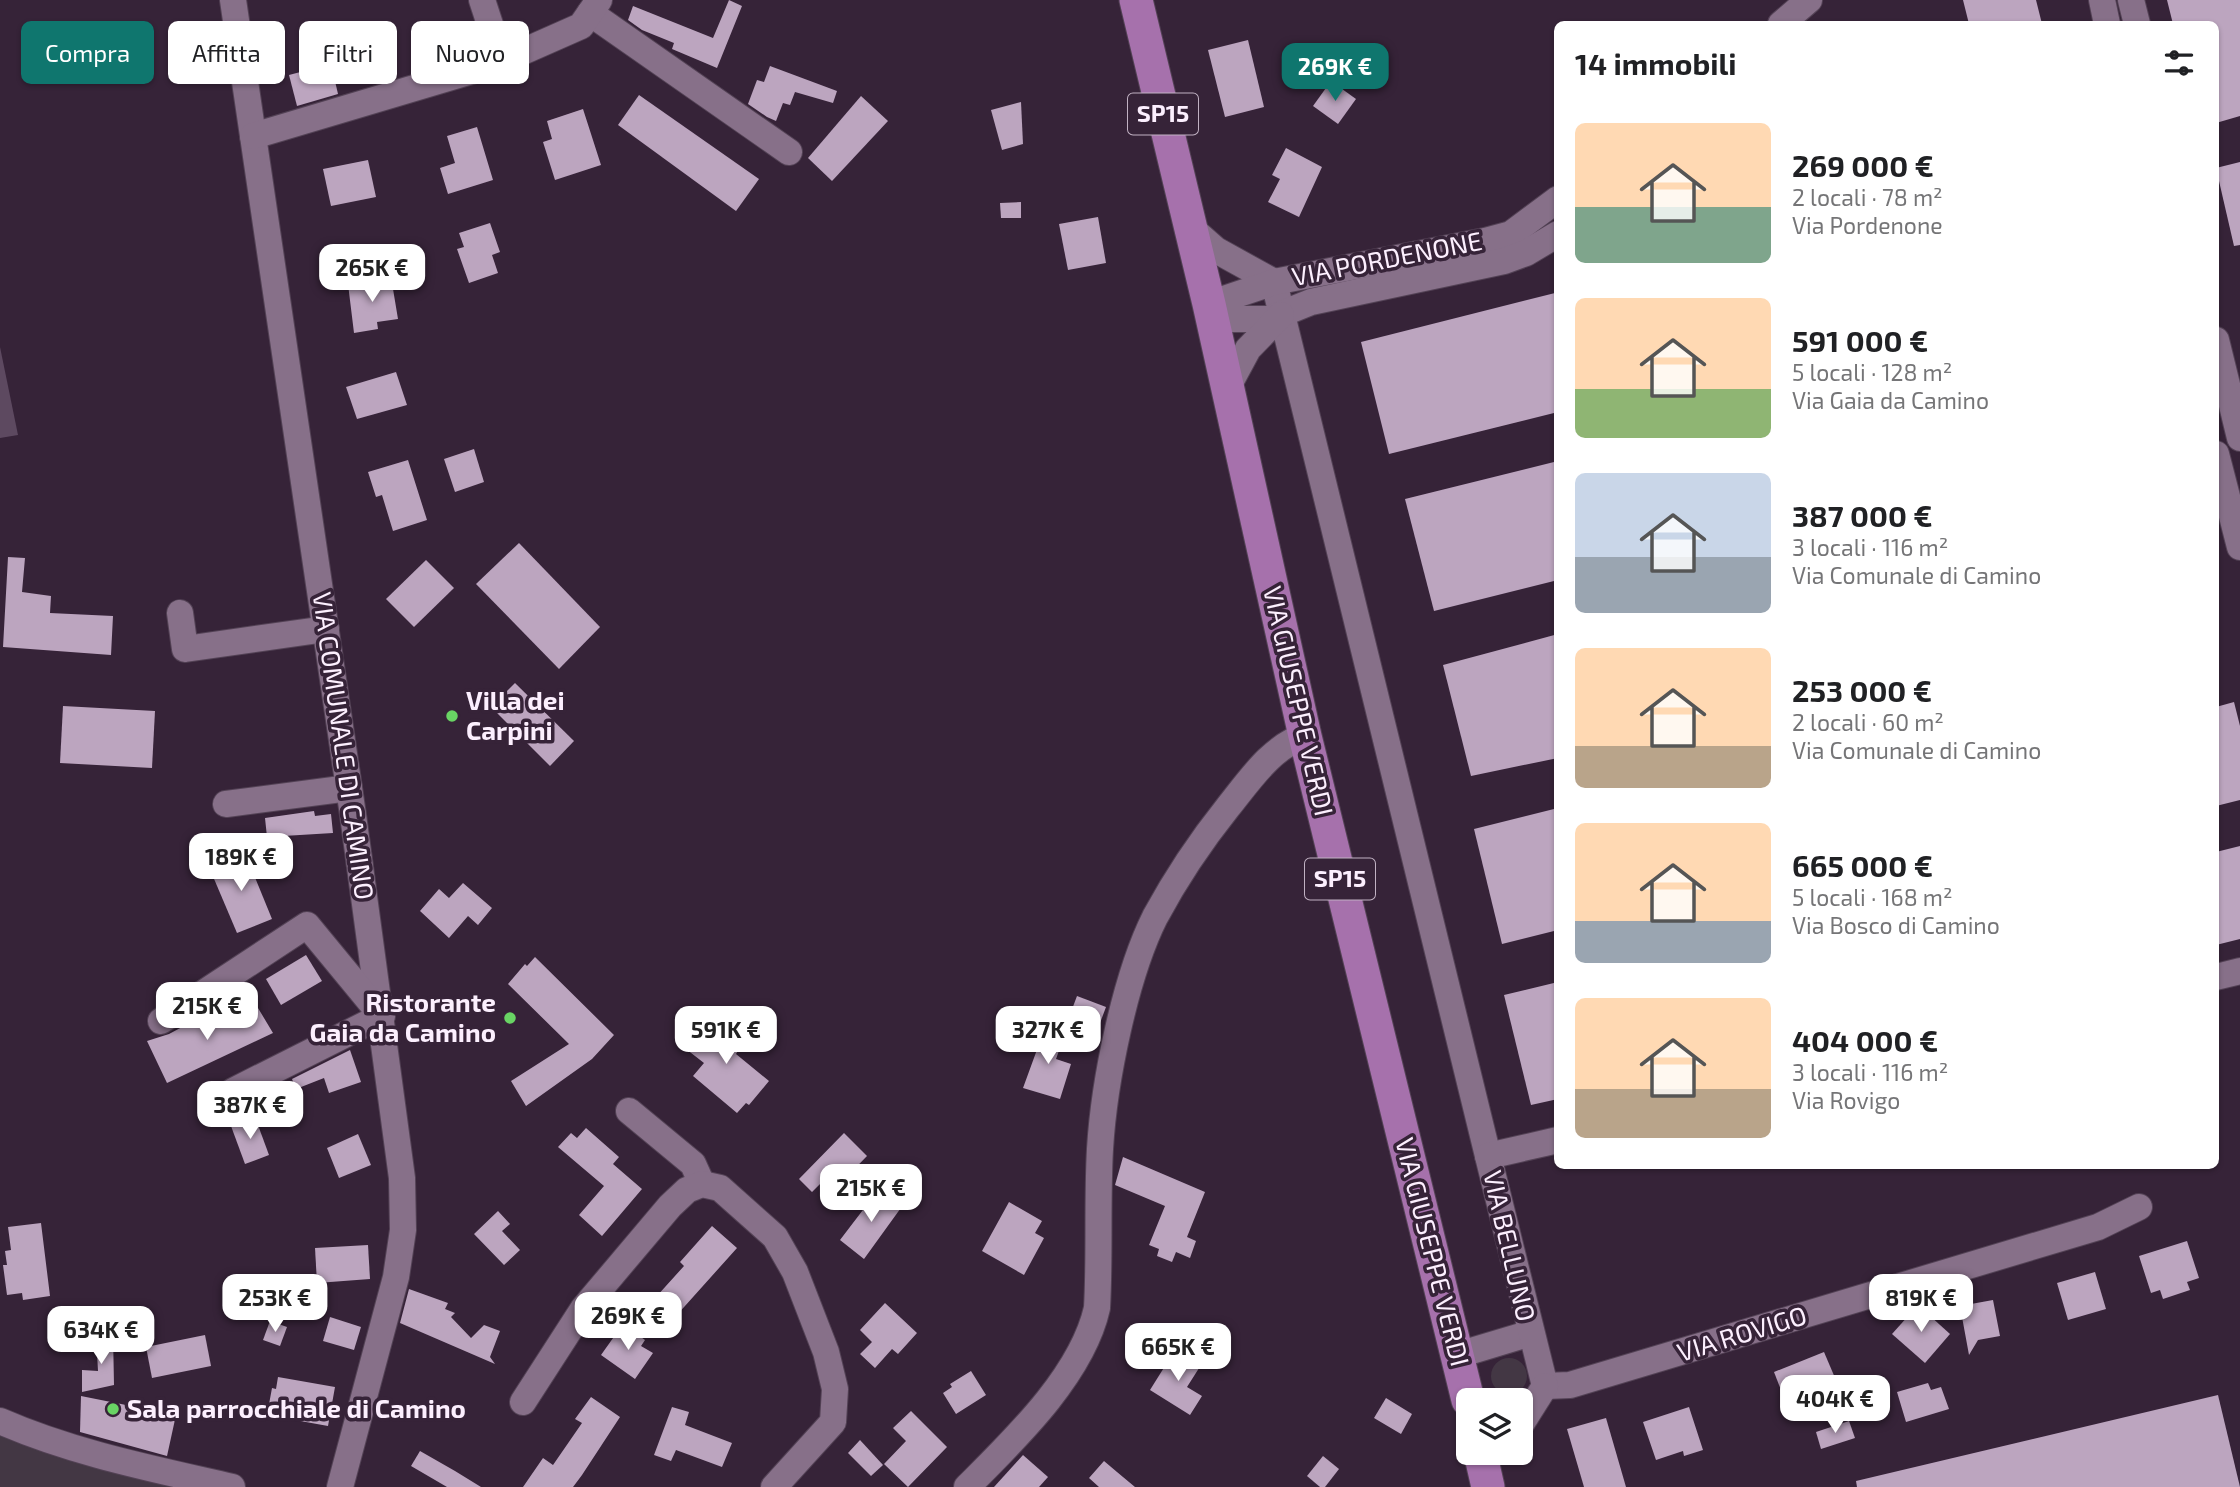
<!DOCTYPE html>
<html lang="it">
<head>
<meta charset="utf-8">
<style>
	body { margin:0; font-family:"Exo 2",sans-serif; background:#f2f2f2; color:#202124; height:100vh; display:flex; flex-direction:column; font-size:26px; white-space:nowrap }
	* { box-sizing:border-box; margin:0 }
	p { font-size:23px; color:#757577 }
	.icon { flex:none; width:38px; height:38px; fill:none; stroke:currentColor; stroke-width:2; stroke-linecap:round; stroke-linejoin:round }
	.map { position:relative; flex:1; overflow:hidden }
	.drawer { position:absolute; left:1554px; top:21px; width:665px; height:1148px; display:flex; flex-direction:column; background:#fff; border-radius:10px; box-shadow:0 2px 5px #0004 }
	.drawer>* { flex:none }
	.banner { position:absolute; left:21px; top:21px; width:665px; height:63px; display:flex; gap:14px }
	.fabs { position:absolute; left:1456px; top:1388px; display:grid; gap:14px }
	.fabs a { display:grid; place-items:center; width:77px; height:77px; border-radius:10px; background:#fff; box-shadow:0 2px 5px #0004; font-size:35px }
	.price { position:absolute; translate:-50% -60px; padding:0 16px; border-radius:14px; background:#fff; color:#222; font-size:23px; line-height:46px; filter:drop-shadow(0 2px 4px #0008) }
	.price::after { content:''; position:absolute; left:50%; top:42px; width:21px; height:16px; margin-left:-10px; background:inherit; clip-path:polygon(0 0,100% 0,50% 100%) }
	.price.on { background:#0f766e; color:#fff }
	ul { padding:0; list-style:none }
	li { display:flex; align-items:center; gap:21px; height:175px; padding:0 21px }
	li span { display:grid; place-items:center; flex:none; width:196px; height:140px; border-radius:10px; color:#555 }
	li>.icon { margin-inline-start:auto }
	span .icon { width:84px; height:84px; fill:#fffc; stroke-width:1 }
	li b { font-size:30px }
	h2 { display:flex; justify-content:space-between; align-items:center; height:84px; padding:0 21px; font-size:30px }
	.pill { padding:0 24px; border-radius:10px; background:#fff; box-shadow:0 2px 5px #0004; font-size:24px; line-height:63px }
	.pill.on { background:#0f766e; color:#fff }
	.map>svg:first-child { display:block }
	.green { fill:#433744 }
	.forest { fill:#5d4960 }
	.building { fill:#bca5bf }
	.lines { fill:none; stroke-linecap:round; stroke-linejoin:round }
	.minor-casing { stroke:#534255; stroke-width:28 }
	.major-casing { stroke:#534255; stroke-width:35 }
	.minor { stroke:#877089; stroke-width:26 }
	.major { stroke:#a671ac; stroke-width:33 }
	.poi-dot { fill:#69d464; stroke:#362338; stroke-width:2.5 }
	.labels { text-anchor:middle; stroke-width:7; stroke-linejoin:round; paint-order:stroke }
	.shield { fill:#362338; stroke:#c1b2c3; stroke-width:2 }
	.shield-label { font-size:24px; font-weight:bold; fill:#fceffe }
	.street-label { font-size:26px; fill:#fceffe; stroke:#362338 }
	.poi-label { font-size:26px; font-weight:bold; fill:#fceffe; stroke:#362338; text-anchor:start }
</style>
</head>
<body>
<div class="map">
<svg width="2240" height="1487" viewBox="0 0 2240 1487">
	<rect width="100%" height="100%" fill="#362338"/>
	<g class="green">
		<circle cx="1509" cy="1376" r="18"/>
		<polygon points="0,1429 212,1487 0,1487"/>
	</g>
	<polygon class="forest" points="0,347 18,435 0,438"/>
	<g class="building">
		<polygon points="729,0 742,6 717,68 672,49 674,43 642,30 628,20 633,6 713,38"/>
		<polygon points="1963,0 2036,0 2042,24 1969,24"/>
		<polygon points="2167,0 2240,0 2240,116 2216,123 2216,24 2173,24"/>
		<polygon points="1248,40 1264,107 1225,117 1208,50"/>
		<polygon points="331,64 338,94 297,106 289,75"/>
		<polygon points="770,66 837,91 833,103 795,92 790,105 783,103 776,121 767,117 748,104 757,80 764,82"/>
		<polygon points="1331,81 1356,99 1338,124 1313,106"/>
		<polygon points="639,95 759,179 736,211 618,125"/>
		<polygon points="861,96 888,121 832,181 808,158"/>
		<polygon points="1021,102 1023,144 1002,150 991,110"/>
		<polygon points="583,109 601,165 555,180 543,142 552,139 547,121"/>
		<polygon points="477,127 493,180 448,194 440,168 455,163 447,136"/>
		<polygon points="1286,148 1322,167 1299,217 1268,202 1280,179 1272,175"/>
		<polygon points="368,160 376,197 331,206 323,169"/>
		<polygon points="2240,162 2240,245 2234,246 2216,168"/>
		<polygon points="1021,202 1021,218 1001,218 1000,203"/>
		<polygon points="1098,217 1106,263 1068,270 1059,224"/>
		<polygon points="490,223 500,252 492,255 498,273 469,283 457,249 464,247 459,233"/>
		<polygon points="391,277 398,319 377,322 378,329 354,333 348,284"/>
		<polygon points="1555,293 1558,412 1389,454 1361,342"/>
		<polygon points="396,372 407,405 357,419 346,387"/>
		<polygon points="474,449 484,482 455,492 444,459"/>
		<polygon points="408,460 427,520 393,531 382,495 376,497 368,472"/>
		<polygon points="1558,461 1558,580 1434,611 1405,499"/>
		<polygon points="519,543 600,627 559,669 476,584"/>
		<polygon points="8,557 25,558 22,592 51,596 50,613 113,616 111,655 3,647"/>
		<polygon points="426,560 454,588 414,627 386,599"/>
		<polygon points="1558,634 1558,758 1471,776 1443,665"/>
		<polygon points="515,683 574,741 550,766 491,707"/>
		<polygon points="2234,702 2240,726 2240,800 2216,806 2216,707"/>
		<polygon points="63,706 155,711 152,768 60,763"/>
		<polygon points="1558,808 1558,930 1502,944 1474,829"/>
		<polygon points="314,811 315,816 331,814 333,833 267,837 265,818"/>
		<polygon points="2240,846 2240,939 2216,945 2216,852"/>
		<polygon points="245,853 272,919 237,933 209,867"/>
		<polygon points="463,883 492,908 478,925 468,916 449,938 420,911 439,889 449,898"/>
		<polygon points="306,955 322,981 281,1005 266,979"/>
		<polygon points="535,957 614,1035 592,1059 526,1106 511,1081 569,1044 508,984 525,964 527,966"/>
		<polygon points="1558,982 1558,1099 1531,1105 1504,995"/>
		<polygon points="1077,996 1106,1007 1094,1039 1065,1028"/>
		<polygon points="255,1003 273,1033 167,1083 147,1041 169,1034 197,1019 199,1023 207,1020 211,1030"/>
		<polygon points="726,1020 746,1037 736,1054 769,1081 749,1105 746,1103 737,1113 693,1076 704,1063 686,1049 710,1021 718,1028"/>
		<polygon points="1046,1025 1066,1031 1056,1059 1071,1064 1060,1099 1023,1088"/>
		<polygon points="350,1050 361,1082 329,1093 324,1078 296,1089 292,1079"/>
		<polygon points="255,1117 269,1155 245,1164 231,1126"/>
		<polygon points="586,1128 619,1157 613,1164 642,1189 602,1236 579,1215 604,1186 558,1147 571,1133 577,1138"/>
		<polygon points="844,1133 867,1156 835,1189 825,1179 812,1192 799,1179"/>
		<polygon points="358,1134 371,1165 339,1178 327,1148"/>
		<polygon points="1123,1157 1205,1192 1187,1237 1196,1241 1190,1258 1176,1252 1172,1262 1157,1256 1159,1249 1149,1245 1165,1206 1115,1185"/>
		<polygon points="885,1190 903,1205 864,1259 840,1240 869,1202 873,1205"/>
		<polygon points="1009,1202 1042,1221 1035,1233 1044,1238 1024,1275 982,1251"/>
		<polygon points="498,1211 510,1224 502,1231 520,1250 504,1265 474,1234"/>
		<polygon points="41,1223 50,1296 23,1300 22,1293 7,1295 3,1265 7,1265 5,1251 11,1250 8,1227"/>
		<polygon points="712,1226 737,1248 676,1316 656,1297 684,1266 680,1262"/>
		<polygon points="2187,1241 2199,1278 2187,1282 2190,1290 2163,1299 2160,1290 2151,1293 2139,1256"/>
		<polygon points="368,1245 370,1279 317,1283 315,1248"/>
		<polygon points="2095,1272 2106,1309 2068,1320 2057,1283"/>
		<polygon points="409,1289 448,1303 445,1309 455,1313 451,1317 471,1338 484,1325 500,1331 490,1357 495,1364 400,1323"/>
		<polygon points="1993,1300 2000,1336 1978,1340 1969,1355 1960,1306"/>
		<polygon points="885,1303 917,1333 898,1354 892,1349 875,1368 860,1354 872,1342 860,1330"/>
		<polygon points="1918,1305 1950,1334 1925,1363 1892,1334"/>
		<polygon points="330,1317 361,1327 354,1350 323,1341"/>
		<polygon points="270,1321 287,1327 280,1346 263,1340"/>
		<polygon points="623,1324 645,1340 641,1346 653,1353 635,1379 601,1355"/>
		<polygon points="113,1334 114,1385 82,1392 82,1370 98,1371 96,1335"/>
		<polygon points="205,1335 211,1366 152,1378 146,1347"/>
		<polygon points="1175,1350 1201,1365 1187,1387 1202,1396 1190,1415 1150,1390"/>
		<polygon points="1824,1352 1841,1392 1790,1413 1774,1372"/>
		<polygon points="971,1371 986,1395 956,1414 943,1393 952,1387 950,1384"/>
		<polygon points="278,1377 335,1387 328,1426 267,1415 272,1388 276,1389"/>
		<polygon points="1928,1383 1931,1390 1941,1387 1949,1409 1906,1422 1897,1392"/>
		<polygon points="2218,1395 2240,1487 1857,1487 1856,1481"/>
		<polygon points="81,1396 176,1415 167,1456 80,1432"/>
		<polygon points="591,1397 620,1417 582,1475 573,1487 523,1487 543,1458 553,1465 582,1423 575,1419"/>
		<polygon points="1386,1398 1412,1414 1401,1434 1374,1418"/>
		<polygon points="672,1407 689,1412 685,1425 732,1443 722,1467 676,1450 671,1461 654,1455"/>
		<polygon points="1689,1407 1703,1450 1684,1456 1683,1451 1656,1460 1643,1422"/>
		<polygon points="911,1411 947,1447 908,1487 884,1464 906,1441 893,1428"/>
		<polygon points="1606,1418 1626,1487 1584,1487 1567,1429"/>
		<polygon points="1849,1421 1855,1438 1821,1449 1816,1432"/>
		<polygon points="860,1440 883,1465 871,1476 848,1453"/>
		<polygon points="420,1451 455,1471 481,1487 447,1487 411,1466"/>
		<polygon points="1023,1455 1048,1477 1039,1487 994,1487"/>
		<polygon points="1323,1456 1339,1469 1325,1487 1320,1487 1307,1476"/>
		<polygon points="1104,1461 1117,1472 1135,1487 1099,1487 1089,1478"/>
	</g>
	<g class="lines">
		<defs>
			<g id="minor">
				<polyline points="233,0 353,815 402,1178 403,1230 396,1277 340,1487"/>
				<polyline points="482,0 502,61"/>
				<polyline points="2102,0 2107,24"/>
				<polyline points="2131,0 2137,24"/>
				<polyline points="590,13 789,152"/>
				<polyline points="1781,24 1809,0"/>
				<polyline points="253,136 495,64 581,26 599,0"/>
				<polyline points="1191,228 1216,250 1274,282"/>
				<polyline points="1274,282 1488,1156"/>
				<polyline points="1209,304 1274,282 1485,241 1511,234 1558,199"/>
				<polyline points="1211,319 1269,319 1311,302 1504,261 1526,253 1558,234"/>
				<polyline points="2216,340 2240,438"/>
				<polyline points="1227,388 1248,349 1281,315"/>
				<polyline points="2216,454 2240,547"/>
				<polyline points="180,613 185,649 326,629"/>
				<polyline points="226,804 349,788"/>
				<polyline points="2216,977 2240,971"/>
				<polyline points="161,1021 307,925 382,1016 233,1091"/>
				<polyline points="629,1111 693,1164 702,1184"/>
				<polyline points="1458,1355 1531,1333"/>
				<polyline points="1545,1386 1570,1385 2098,1227 2139,1207"/>
				<polyline points="1545,1386 1488,1156 1558,1140"/>
				<polyline points="523,1402 583,1309 670,1206 687,1190 702,1184 720,1188 775,1237 795,1272 826,1352 835,1389 833,1422 774,1487"/>
				<path d="M0,1421C73,1453 154,1469 232,1487"/>
				<polyline points="1521,1424 1545,1386"/>
				<path d="M967,1487C1015,1439 1082,1375 1097,1308C1100,1255 1097,1202 1100,1149C1104,1082 1125,977 1155,917C1176,878 1200,842 1228,807C1249,781 1272,746 1305,736"/>
			</g>
			<g id="major">
				<polyline points="1136,0 1209,304 1305,736 1468,1400"/>
				<polyline points="1480,1452 1488,1487"/>
			</g>
		</defs>
		<use href="#minor" class="minor-casing"/>
		<use href="#major" class="major-casing"/>
		<use href="#minor" class="minor"/>
		<use href="#major" class="major"/>
	</g>
	<g class="poi-dot">
		<circle cx="452" cy="716" r="7"/>
		<circle cx="510" cy="1018" r="7"/>
		<circle cx="113" cy="1409" r="7"/>
	</g>
	<g class="labels">
		<g class="shield">
			<rect x="1128" y="93.5" width="70" height="41" rx="5"/>
			<rect x="1305" y="858.5" width="70" height="41" rx="5"/>
		</g>
		<g class="shield-label">
			<text x="1163" y="122">SP15</text>
			<text x="1340" y="887">SP15</text>
		</g>
		<g class="street-label">
			<text transform="translate(1387 259) rotate(-11)" y="9">VIA PORDENONE</text>
			<text transform="translate(1298 701) rotate(77)" y="9">VIA GIUSEPPE VERDI</text>
			<text transform="translate(343 746) rotate(82)" y="9">VIA COMUNALE DI CAMINO</text>
			<text transform="translate(1509 1246) rotate(77)" y="9">VIA BELLUNO</text>
			<text transform="translate(1432 1252) rotate(76)" y="9">VIA GIUSEPPE VERDI</text>
			<text transform="translate(1742 1334) rotate(-17)" y="9">VIA ROVIGO</text>
		</g>
		<g class="poi-label">
			<text x="466" y="710">Villa dei<tspan x="466" dy="30">Carpini</tspan></text>
			<text x="496" y="1012" text-anchor="end">Ristorante<tspan x="496" dy="30">Gaia da Camino</tspan></text>
			<text x="127" y="1418">Sala parrocchiale di Camino</text>
		</g>
	</g>
</svg>
<div class="fabs">
<a><svg class="icon" aria-label="layers" viewBox="0 0 24 24"><path d="M12 4l9 5-9 5-9-5zM3 14l9 5 9-5"/></svg></a>
</div>
<b class="price on" style="left:1335px;top:103px">269K €</b>
<b class="price" style="left:372px;top:304px">265K €</b>
<b class="price" style="left:241px;top:893px">189K €</b>
<b class="price" style="left:207px;top:1042px">215K €</b>
<b class="price" style="left:726px;top:1066px">591K €</b>
<b class="price" style="left:1048px;top:1066px">327K €</b>
<b class="price" style="left:250px;top:1141px">387K €</b>
<b class="price" style="left:871px;top:1224px">215K €</b>
<b class="price" style="left:275px;top:1334px">253K €</b>
<b class="price" style="left:1921px;top:1334px">819K €</b>
<b class="price" style="left:628px;top:1352px">269K €</b>
<b class="price" style="left:101px;top:1366px">634K €</b>
<b class="price" style="left:1178px;top:1383px">665K €</b>
<b class="price" style="left:1835px;top:1435px">404K €</b>
<div class="banner">
<a class="pill on">Compra</a>
<a class="pill">Affitta</a>
<a class="pill">Filtri</a>
<a class="pill">Nuovo</a>
</div>
<section class="drawer">
<h2>14 immobili<svg class="icon" aria-label="filters" viewBox="0 0 24 24"><path d="M4 7h16M4 17h16"/><circle cx="9" cy="7" r="2"/><circle cx="15" cy="17" r="2"/></svg></h2>
<ul>
<li><span style="background:linear-gradient(#ffd9b3 60%,#7fa58c 0)"><svg class="icon" aria-label="home" viewBox="0 0 24 24"><path d="M3 11l9-7 9 7M6 9v11h12V9"/></svg></span><div><b>269 000 €</b><p>2 locali · 78 m²</p><p>Via Pordenone</p></div></li>
<li><span style="background:linear-gradient(#ffd9b3 65%,#8fb573 0)"><svg class="icon" aria-label="home" viewBox="0 0 24 24"><path d="M3 11l9-7 9 7M6 9v11h12V9"/></svg></span><div><b>591 000 €</b><p>5 locali · 128 m²</p><p>Via Gaia da Camino</p></div></li>
<li><span style="background:linear-gradient(#c9d6e8 60%,#9aa5b1 0)"><svg class="icon" aria-label="home" viewBox="0 0 24 24"><path d="M3 11l9-7 9 7M6 9v11h12V9"/></svg></span><div><b>387 000 €</b><p>3 locali · 116 m²</p><p>Via Comunale di Camino</p></div></li>
<li><span style="background:linear-gradient(#ffd9b3 70%,#b9a48a 0)"><svg class="icon" aria-label="home" viewBox="0 0 24 24"><path d="M3 11l9-7 9 7M6 9v11h12V9"/></svg></span><div><b>253 000 €</b><p>2 locali · 60 m²</p><p>Via Comunale di Camino</p></div></li>
<li><span style="background:linear-gradient(#ffd9b3 70%,#9aa5b1 0)"><svg class="icon" aria-label="home" viewBox="0 0 24 24"><path d="M3 11l9-7 9 7M6 9v11h12V9"/></svg></span><div><b>665 000 €</b><p>5 locali · 168 m²</p><p>Via Bosco di Camino</p></div></li>
<li><span style="background:linear-gradient(#ffd9b3 65%,#b9a48a 0)"><svg class="icon" aria-label="home" viewBox="0 0 24 24"><path d="M3 11l9-7 9 7M6 9v11h12V9"/></svg></span><div><b>404 000 €</b><p>3 locali · 116 m²</p><p>Via Rovigo</p></div></li>
</ul>
</section>
</div>
</body>
</html>
